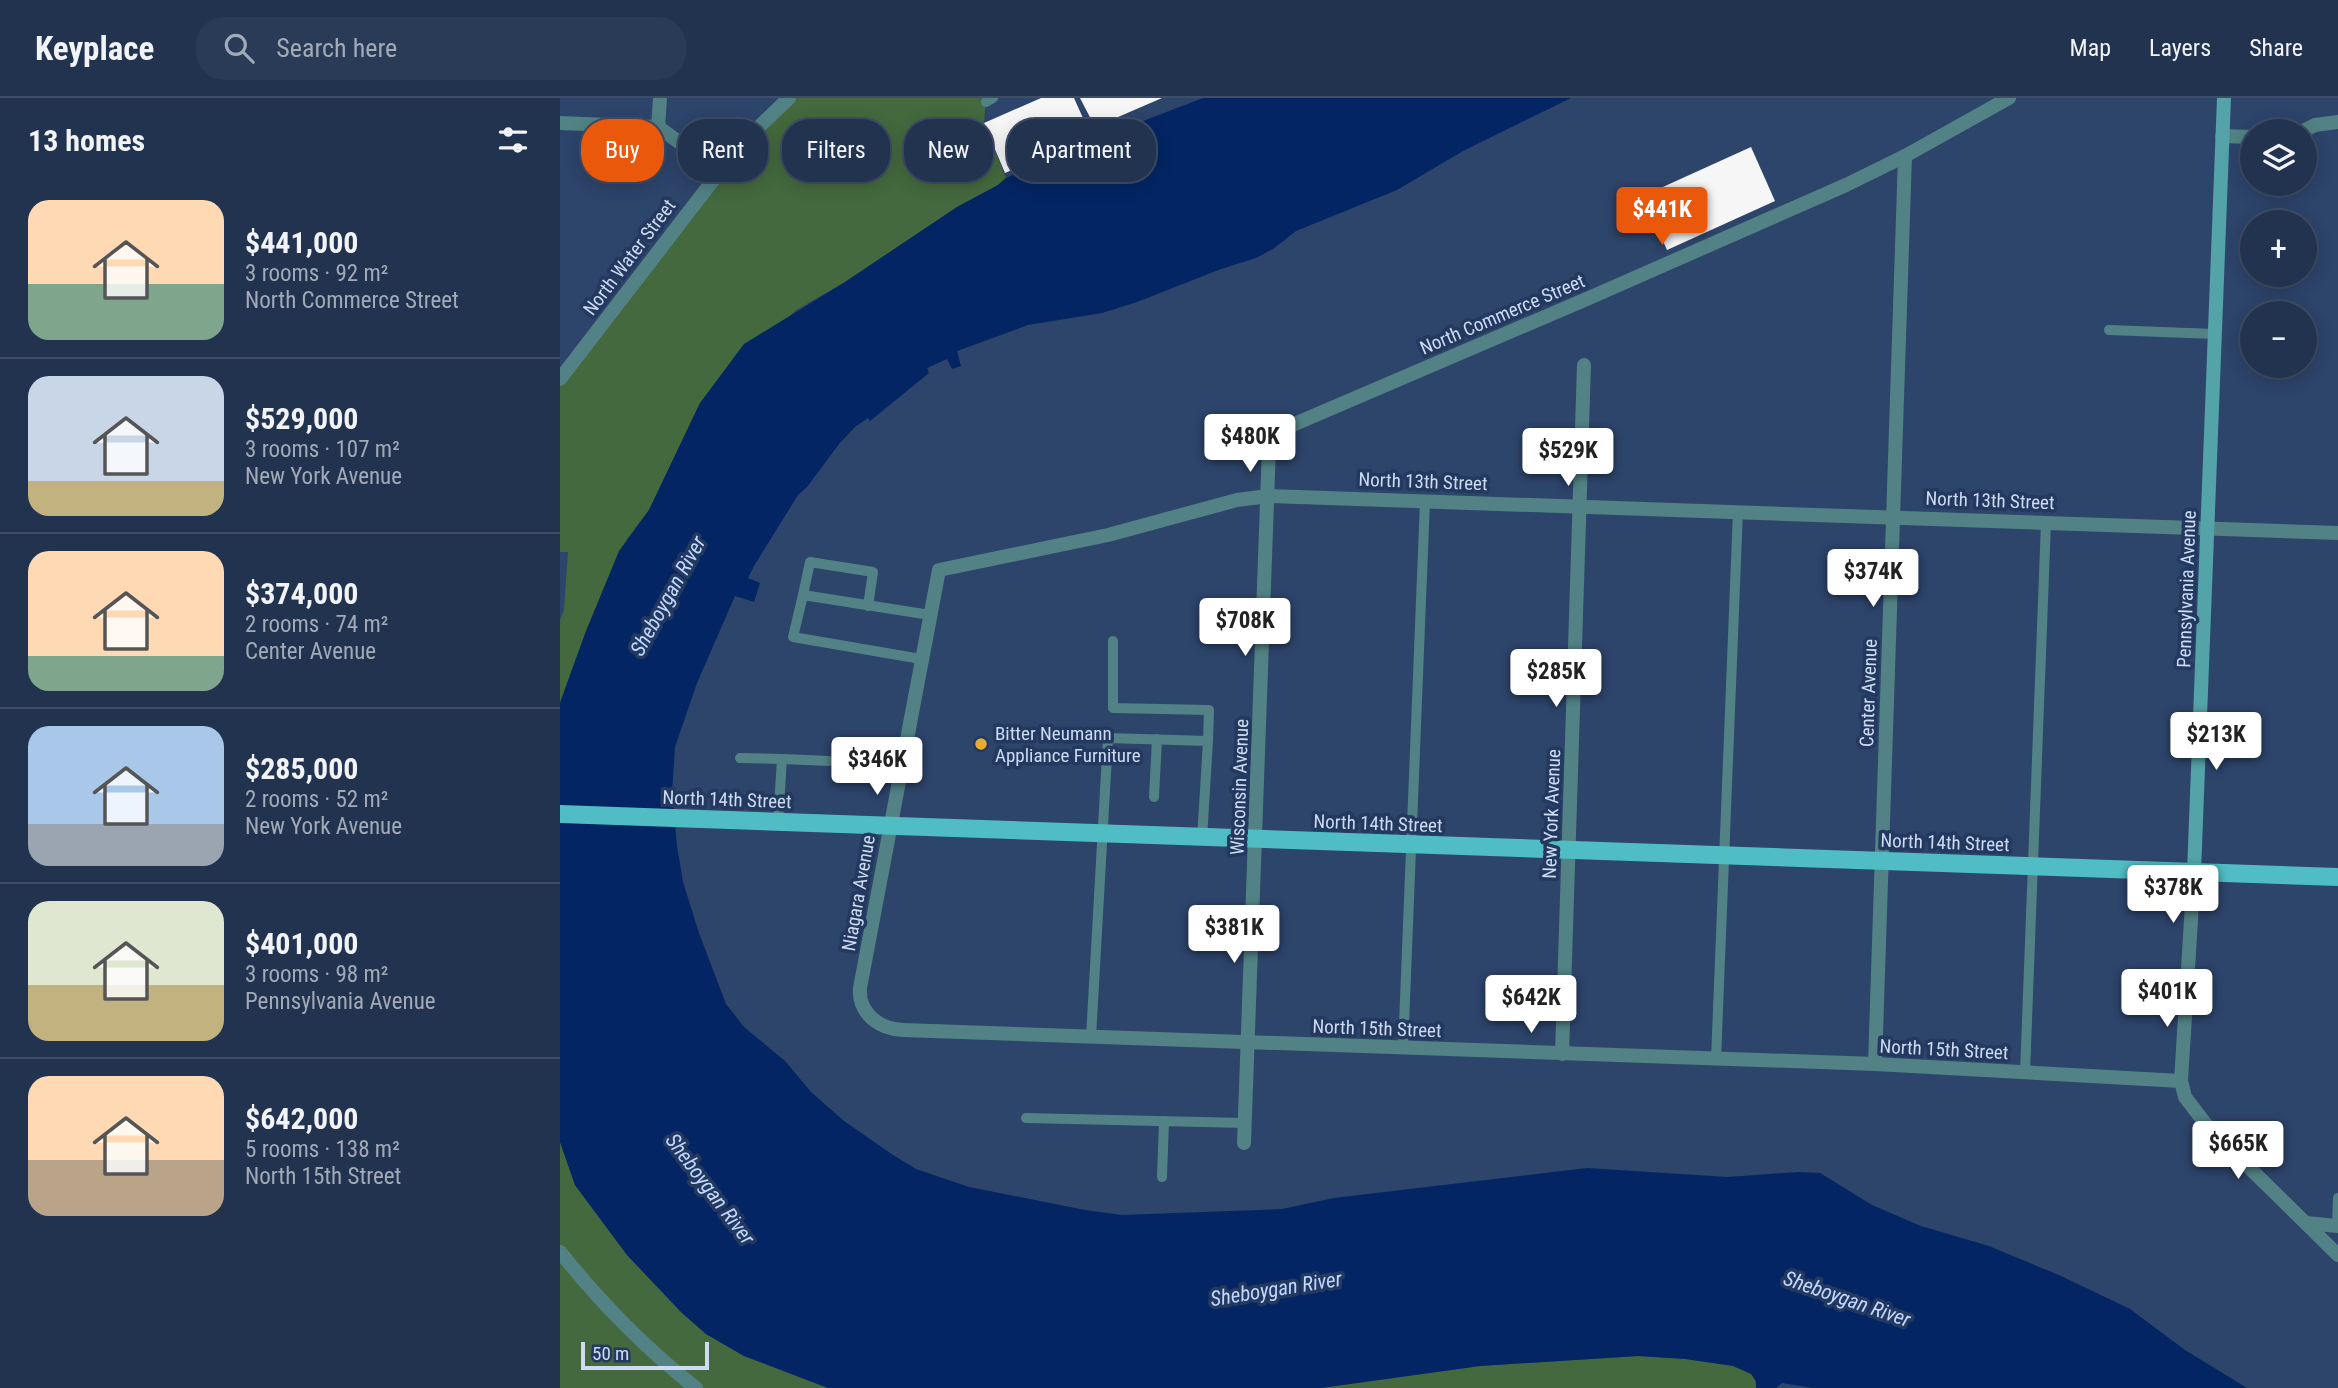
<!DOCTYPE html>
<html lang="en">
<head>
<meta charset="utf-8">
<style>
	body { margin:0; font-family:"Roboto Condensed",sans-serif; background:#2a3b57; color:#f1f3f6; height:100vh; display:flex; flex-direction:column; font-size:26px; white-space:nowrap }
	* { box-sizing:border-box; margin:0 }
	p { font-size:23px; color:#a2aab7 }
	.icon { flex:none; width:38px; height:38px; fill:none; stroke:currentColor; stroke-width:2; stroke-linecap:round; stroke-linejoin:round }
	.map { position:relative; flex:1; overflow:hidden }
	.side { display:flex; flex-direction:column; background:#223350; width:560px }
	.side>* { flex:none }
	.banner { position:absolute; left:21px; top:21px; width:665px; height:63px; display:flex; gap:14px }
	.controls { position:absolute; left:1680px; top:21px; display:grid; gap:14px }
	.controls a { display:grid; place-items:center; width:77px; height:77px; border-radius:50%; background:#223350; box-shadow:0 4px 18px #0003,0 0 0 2px #3f4e67; font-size:35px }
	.scale { position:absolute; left:21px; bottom:18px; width:128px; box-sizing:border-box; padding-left:7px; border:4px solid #cddbf3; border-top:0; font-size:19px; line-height:24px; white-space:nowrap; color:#cddbf3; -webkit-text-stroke:5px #23395f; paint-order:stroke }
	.price { position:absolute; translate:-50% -60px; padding:0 16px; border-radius:7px; background:#fff; color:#222; font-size:23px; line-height:46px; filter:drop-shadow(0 2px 4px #0008) }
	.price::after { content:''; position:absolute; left:50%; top:42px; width:21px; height:16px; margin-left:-10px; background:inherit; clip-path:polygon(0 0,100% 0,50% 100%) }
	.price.selected { background:#ea580c; color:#fff }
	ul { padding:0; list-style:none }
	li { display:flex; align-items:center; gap:21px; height:175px; padding:0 28px }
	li+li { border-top:2px solid #3f4e67 }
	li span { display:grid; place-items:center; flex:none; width:196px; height:140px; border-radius:21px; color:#555 }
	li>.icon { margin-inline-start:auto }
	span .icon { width:84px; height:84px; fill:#fffc; stroke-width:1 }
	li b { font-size:30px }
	h2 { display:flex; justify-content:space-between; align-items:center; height:84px; padding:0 28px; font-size:30px }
	.tag { padding:0 24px; border-radius:28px; background:#223350; box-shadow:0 4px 18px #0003,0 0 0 2px #3f4e67; font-size:24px; line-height:63px }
	.tag.selected { background:#ea580c; color:#fff }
	header { display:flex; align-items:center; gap:42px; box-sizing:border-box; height:98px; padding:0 35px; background:#223350; border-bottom:2px solid #3f4e67 }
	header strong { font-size:33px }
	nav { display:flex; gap:38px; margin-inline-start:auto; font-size:24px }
	.search { width:490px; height:63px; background:#2a3b57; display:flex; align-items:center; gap:18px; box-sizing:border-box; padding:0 24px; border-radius:28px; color:#a2aab7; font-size:26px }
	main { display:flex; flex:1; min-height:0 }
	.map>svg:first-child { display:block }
	.green { fill:#44693e }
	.water { fill:#032563 }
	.building { fill:#f6f6f6 }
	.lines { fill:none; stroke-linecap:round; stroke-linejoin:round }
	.lane { stroke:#528285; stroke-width:10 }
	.street { stroke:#528285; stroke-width:14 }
	.secondary { stroke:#53a3a8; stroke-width:14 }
	.primary { stroke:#50bdc4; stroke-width:18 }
	.poi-dot { fill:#e6ac36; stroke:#23395f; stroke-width:2.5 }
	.labels { text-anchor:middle; stroke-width:7; stroke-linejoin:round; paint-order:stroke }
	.street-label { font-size:19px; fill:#cddbf3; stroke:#23395f }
	.poi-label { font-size:19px; fill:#cddbf3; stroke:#23395f; text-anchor:start }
	.water-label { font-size:21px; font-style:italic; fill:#c1d7fe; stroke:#23395f }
</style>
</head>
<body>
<header>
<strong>Keyplace</strong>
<div class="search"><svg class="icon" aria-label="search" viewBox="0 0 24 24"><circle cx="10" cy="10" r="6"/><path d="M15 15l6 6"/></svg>Search here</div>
<nav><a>Map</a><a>Layers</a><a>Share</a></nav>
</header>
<main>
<section class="side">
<h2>13 homes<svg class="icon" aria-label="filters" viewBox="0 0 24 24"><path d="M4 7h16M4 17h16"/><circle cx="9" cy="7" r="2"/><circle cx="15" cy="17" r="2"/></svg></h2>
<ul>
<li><span style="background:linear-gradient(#ffd9b3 60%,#7fa58c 0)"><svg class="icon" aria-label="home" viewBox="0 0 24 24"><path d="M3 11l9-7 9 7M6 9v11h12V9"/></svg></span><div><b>$441,000</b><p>3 rooms · 92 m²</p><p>North Commerce Street</p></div></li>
<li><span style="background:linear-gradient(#c9d6e8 75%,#c2b280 0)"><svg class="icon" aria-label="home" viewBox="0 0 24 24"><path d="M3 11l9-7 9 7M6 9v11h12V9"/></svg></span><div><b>$529,000</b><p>3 rooms · 107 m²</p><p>New York Avenue</p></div></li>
<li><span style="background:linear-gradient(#ffd9b3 75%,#7fa58c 0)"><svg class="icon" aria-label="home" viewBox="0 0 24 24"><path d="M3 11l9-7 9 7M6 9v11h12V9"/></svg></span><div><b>$374,000</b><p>2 rooms · 74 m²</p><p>Center Avenue</p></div></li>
<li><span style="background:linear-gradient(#a9c7e8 70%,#9aa5b1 0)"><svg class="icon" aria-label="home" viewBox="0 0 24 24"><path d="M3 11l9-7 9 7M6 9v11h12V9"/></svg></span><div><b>$285,000</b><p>2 rooms · 52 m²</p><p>New York Avenue</p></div></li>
<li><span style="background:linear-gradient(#dfe7d0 60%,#c2b280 0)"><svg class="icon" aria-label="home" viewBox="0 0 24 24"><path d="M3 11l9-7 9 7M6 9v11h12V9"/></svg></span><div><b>$401,000</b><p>3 rooms · 98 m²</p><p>Pennsylvania Avenue</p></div></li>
<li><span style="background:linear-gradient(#ffd9b3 60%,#b9a48a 0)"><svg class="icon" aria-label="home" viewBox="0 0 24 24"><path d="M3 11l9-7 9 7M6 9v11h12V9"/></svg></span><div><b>$642,000</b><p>5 rooms · 138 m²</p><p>North 15th Street</p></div></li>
</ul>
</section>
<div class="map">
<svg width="1778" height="1290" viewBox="0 0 1778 1290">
	<rect width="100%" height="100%" fill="#2d446b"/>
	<g class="green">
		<polygon points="232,0 426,0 424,25 446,80 438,87 397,109 285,184 236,212 140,305 89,412 67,441 26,533 0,604 0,522 4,512 8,454 0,454 0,281 177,53"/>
		<polygon points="0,1044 15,1087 67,1157 122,1215 146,1236 184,1258 268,1290 0,1290"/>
		<path d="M1078,1258C1105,1260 1170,1261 1190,1275C1195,1279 1196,1284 1196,1290H761L920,1268Z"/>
	</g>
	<polygon class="water" points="643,0 1011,0 903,53 837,92 736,133 713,151 696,160 661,171 577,204 542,215 468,227 397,253 401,268 392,271 387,261 367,270 369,275 310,323 308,320 295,329 279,346 247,389 238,397 194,468 188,480 200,485 194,504 175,498 137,585 115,649 112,695 117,748 123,784 139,835 166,906 184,929 225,963 251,994 284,1023 333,1057 356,1071 409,1089 525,1112 562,1117 722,1111 774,1100 1027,1070 1167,1079 1239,1074 1260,1075 1312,1107 1361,1128 1429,1148 1501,1178 1570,1211 1625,1252 1687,1290 1253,1290 1222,1285 1216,1290 1196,1290 1196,1283 1191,1276 1173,1268 1125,1261 1078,1258 920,1268 761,1290 268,1290 184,1258 146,1236 122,1215 67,1157 15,1087 0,1044 0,605 26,533 59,453 89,412 140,305 184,246 285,184 397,109 438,87 446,80 536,41"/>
	<g class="building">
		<polygon points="481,0 514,0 531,38 445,75 424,25"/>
		<polygon points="520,0 602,0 535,29"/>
		<polygon points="1191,49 1215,103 1107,152 1083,98"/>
	</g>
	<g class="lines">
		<g class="lane">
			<polyline points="426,4 433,0"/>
			<polyline points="1549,232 1655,236"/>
			<polyline points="243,497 233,539 361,561"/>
			<path d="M308,508L313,474L250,464L243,497C285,504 328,510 370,517"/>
			<polyline points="553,543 553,610 649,612 648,643"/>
			<polyline points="180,660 222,661 218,724"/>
			<polyline points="222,661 269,663"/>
			<polyline points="594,699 597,641"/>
			<polyline points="531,939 548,640 648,643 642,740"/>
			<polyline points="843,951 865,403"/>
			<polyline points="1156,961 1178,413"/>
			<polyline points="1465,975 1486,424"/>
			<polyline points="466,1020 685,1025"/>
			<polyline points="602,1079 604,1023"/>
			<polyline points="1777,1128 1778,1100"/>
		</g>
		<g class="street">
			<polyline points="0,25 98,29 159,73"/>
			<polyline points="98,29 100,0"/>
			<polyline points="1743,33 1755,27 1778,24"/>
			<polyline points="1662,38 1692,39"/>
			<polyline points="0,281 181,46 229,0"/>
			<polyline points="1634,774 1621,983 1625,999 1648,1029 1778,1157"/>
			<polyline points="1002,956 1024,267"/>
			<polyline points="1315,966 1345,58"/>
			<path d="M1621,983L1315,966L343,932C320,931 298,916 300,890L379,472L548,437L677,402L708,398L1778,435"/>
			<polyline points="684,1045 709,348 714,337 730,328 1029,200 1286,87 1345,58 1449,0"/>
			<polyline points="1746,1125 1778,1128"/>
			<path d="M0,1154C41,1205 85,1250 136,1290"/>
		</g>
		<polyline class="secondary" points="1634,774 1664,0"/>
		<polyline class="primary" points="0,716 1778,779"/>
	</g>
	<circle class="poi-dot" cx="421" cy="646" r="7"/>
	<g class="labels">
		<g class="street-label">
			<text transform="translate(69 159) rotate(-53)" y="7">North Water Street</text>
			<text transform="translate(942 216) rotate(-23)" y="7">North Commerce Street</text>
			<text transform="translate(863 383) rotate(2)" y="7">North 13th Street</text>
			<text transform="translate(1430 402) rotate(2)" y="7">North 13th Street</text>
			<text transform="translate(1626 491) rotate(-88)" y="7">Pennsylvania Avenue</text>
			<text transform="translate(1308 595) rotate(-88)" y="7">Center Avenue</text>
			<text transform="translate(679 689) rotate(-88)" y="7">Wisconsin Avenue</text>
			<text transform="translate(167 701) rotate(2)" y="7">North 14th Street</text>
			<text transform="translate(991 716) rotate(-88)" y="7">New York Avenue</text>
			<text transform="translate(818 725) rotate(2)" y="7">North 14th Street</text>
			<text transform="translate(1385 744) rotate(2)" y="7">North 14th Street</text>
			<text transform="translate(298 795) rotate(-80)" y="7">Niagara Avenue</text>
			<text transform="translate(817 930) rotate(2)" y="7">North 15th Street</text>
			<text transform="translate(1384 951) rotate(3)" y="7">North 15th Street</text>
		</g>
		<g class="poi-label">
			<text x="435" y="642">Bitter Neumann<tspan x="435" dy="22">Appliance Furniture</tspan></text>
		</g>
		<g class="water-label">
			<text transform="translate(108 498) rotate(-61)" y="7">Sheboygan River</text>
			<text transform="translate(150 1091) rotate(53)" y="7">Sheboygan River</text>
			<text transform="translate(716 1191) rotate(-9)" y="7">Sheboygan River</text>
			<text transform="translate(1287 1201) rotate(19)" y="7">Sheboygan River</text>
		</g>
	</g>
</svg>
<div class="controls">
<a><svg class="icon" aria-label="layers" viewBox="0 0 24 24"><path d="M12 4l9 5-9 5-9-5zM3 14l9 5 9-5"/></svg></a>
<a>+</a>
<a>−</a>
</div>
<div class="scale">50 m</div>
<b class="price selected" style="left:1102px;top:149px">$441K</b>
<b class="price" style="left:690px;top:376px">$480K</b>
<b class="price" style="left:1008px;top:390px">$529K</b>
<b class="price" style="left:1313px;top:511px">$374K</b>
<b class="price" style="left:685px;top:560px">$708K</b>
<b class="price" style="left:996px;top:611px">$285K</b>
<b class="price" style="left:1656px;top:674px">$213K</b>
<b class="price" style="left:317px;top:699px">$346K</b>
<b class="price" style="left:1613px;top:827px">$378K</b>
<b class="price" style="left:674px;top:867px">$381K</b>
<b class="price" style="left:1607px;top:931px">$401K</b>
<b class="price" style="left:971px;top:937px">$642K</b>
<b class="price" style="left:1678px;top:1083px">$665K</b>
<div class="banner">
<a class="tag selected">Buy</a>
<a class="tag">Rent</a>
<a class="tag">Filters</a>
<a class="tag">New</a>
<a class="tag">Apartment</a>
</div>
</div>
</main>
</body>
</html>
